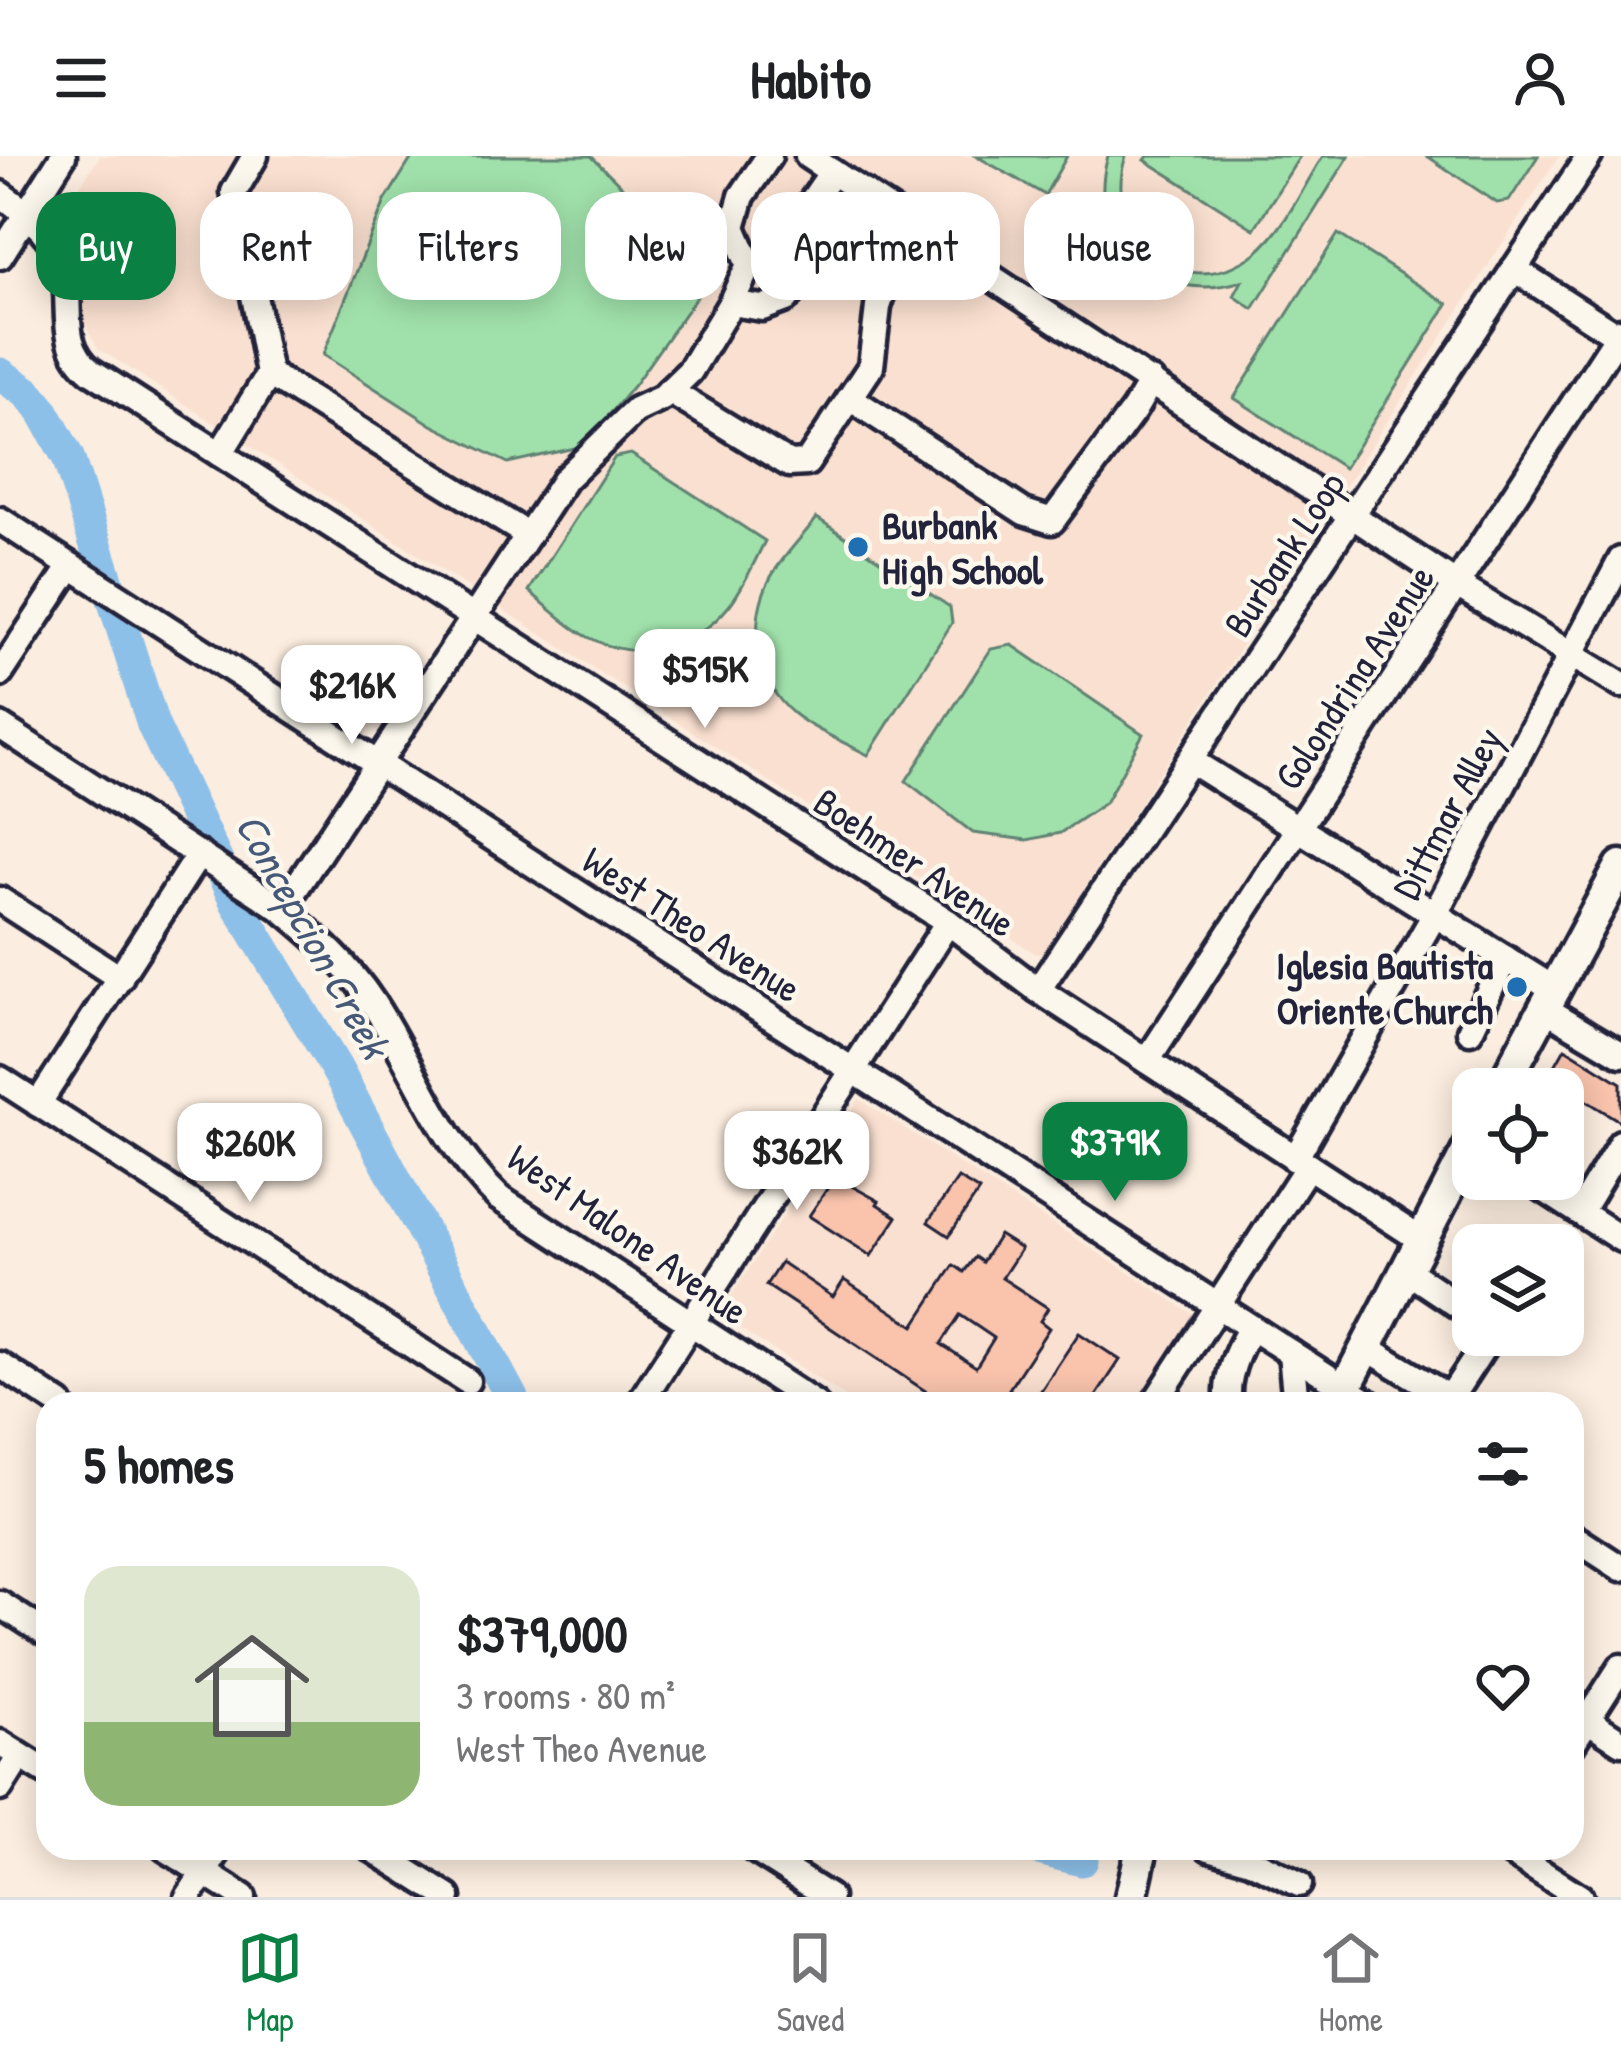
<!DOCTYPE html>
<html lang="en">
<head>
<meta charset="utf-8">
<style>
	body { margin:0; font-family:"Patrick Hand",sans-serif; background:#f2f2f2; color:#202124; height:100vh; display:flex; flex-direction:column; font-size:45px; white-space:nowrap }
	* { box-sizing:border-box; margin:0 }
	p { font-size:39px; color:#757577 }
	.icon { flex:none; width:66px; height:66px; fill:none; stroke:currentColor; stroke-width:2; stroke-linecap:round; stroke-linejoin:round }
	.map { position:relative; flex:1; overflow:hidden }
	.details { position:absolute; left:36px; top:1236px; width:1548px; height:468px; display:flex; flex-direction:column; background:#fff; border-radius:36px; box-shadow:0 6px 30px #0003 }
	.details>* { flex:none }
	.hud { position:absolute; left:36px; top:36px; width:1551px; height:108px; display:flex; gap:24px }
	.tools { position:absolute; left:1452px; top:912px; display:grid; gap:24px }
	.tools a { display:grid; place-items:center; width:132px; height:132px; border-radius:24px; background:#fff; box-shadow:0 6px 30px #0003; font-size:60px }
	.price { position:absolute; translate:-50% -102px; padding:0 27px; border-radius:24px; background:#fff; color:#222; font-size:39px; line-height:78px; filter:drop-shadow(0 3px 6px #0008) }
	.price::after { content:''; position:absolute; left:50%; top:72px; width:36px; height:27px; margin-left:-18px; background:inherit; clip-path:polygon(0 0,100% 0,50% 100%) }
	.price.on { background:#0b8043; color:#fff }
	ul { padding:0; list-style:none }
	li { display:flex; align-items:center; gap:36px; height:300px; padding:0 48px }
	li+li { border-top:3px solid #e0e0e0 }
	li span { display:grid; place-items:center; flex:none; width:336px; height:240px; border-radius:36px; color:#555 }
	li>.icon { margin-inline-start:auto }
	span .icon { width:144px; height:144px; fill:#fffc; stroke-width:1 }
	li b { font-size:51px }
	h2 { display:flex; justify-content:space-between; align-items:center; height:144px; padding:0 48px; font-size:51px }
	.pill { padding:0 42px; border-radius:36px; background:#fff; box-shadow:0 6px 30px #0003; font-size:42px; line-height:108px }
	.pill.on { background:#0b8043; color:#fff }
	header { display:flex; justify-content:space-between; align-items:center; height:156px; padding:0 48px; background:#fff; font-size:54px; font-weight:700 }
	.tab-bar { display:flex; justify-content:space-around; align-items:center; height:168px; border-top:3px solid #e0e0e0; background:#fff; font-size:33px; color:#757577 }
	.tab-bar a { display:grid; justify-items:center; gap:6px }
	.tab-bar .on { color:#0b8043 }
	.map>svg:first-child { display:block }
	.built { fill:#fae0d0 }
	.green { fill:#a0e1ab; stroke:#618273; stroke-width:3 }
	.lines { fill:none; stroke-linecap:round; stroke-linejoin:round }
	.river { stroke:#8dc0e9; stroke-width:33 }
	.building { fill:#f9c3ac; stroke:#22223b; stroke-width:3; fill-rule:evenodd }
	.minor-casing { stroke:#22223b; stroke-width:33 }
	.major-casing { stroke:#22223b; stroke-width:39 }
	.minor { stroke:#fbf7ec; stroke-width:24 }
	.major { stroke:#fbf7ec; stroke-width:30 }
	.poi-dot { fill:#1f6fb2; stroke:#fbf7ec; stroke-width:4.5 }
	.labels { text-anchor:middle; stroke-width:9; stroke-linejoin:round; paint-order:stroke }
	.poi-label { font-size:39px; font-weight:bold; fill:#22223b; stroke:#fbf7ec; text-anchor:start }
	.street-label { font-size:39px; fill:#22223b; stroke:#fbf7ec }
	.water-label { font-size:42px; font-style:italic; fill:#475978; stroke:#fbf7ec }
</style>
</head>
<body>
<header><svg class="icon" aria-label="menu" viewBox="0 0 24 24"><path d="M4 6h16M4 12h16M4 18h16"/></svg>Habito<svg class="icon" aria-label="person" viewBox="0 0 24 24"><circle cx="12" cy="8" r="4"/><path d="M4 21q1-7 8-7t8 7"/></svg></header>
<div class="map">
<svg width="1621" height="1741" viewBox="0 0 1621 1741">
	<rect width="100%" height="100%" fill="#fbeddf"/>
	<filter id="ink" filterUnits="userSpaceOnUse"><feTurbulence type="fractalNoise" baseFrequency=".00833" numOctaves="2"/><feDisplacementMap in="SourceGraphic" scale="24" xChannelSelector="R" yChannelSelector="G"/><feConvolveMatrix kernelMatrix="1 2 1 2 8 2 1 2 1" color-interpolation-filters="sRGB"/></filter>
	<g filter="url(#ink)">
		<g class="built">
			<polygon points="100,0 1559,0 1042,798 1035,797 98,192 85,168 81,145 83,118 65,52"/>
			<polygon points="859,943 1199,1162 1143,1248 857,1248 719,1159"/>
		</g>
		<g class="green">
			<polygon points="413,0 591,0 712,119 634,229 584,290 508,307 432,269 323,199 385,45"/>
			<polygon points="976,0 1067,0 1045,39"/>
			<path d="M1108,0H1126C1101,74 1173,146 1244,105C1280,85 1301,34 1323,0H1349L1253,153L1234,140L1242,125C1160,151 1082,88 1108,0Z"/>
			<polygon points="1148,0 1300,0 1254,73 1145,4"/>
			<polygon points="1427,0 1538,0 1509,45 1497,47"/>
			<polygon points="1338,78 1448,148 1344,312 1234,242"/>
			<path d="M631,298L765,385C754,406 744,431 729,450C693,494 639,508 588,481C567,470 547,450 529,435L615,301Z"/>
			<path d="M817,362L950,451L952,467L868,599C845,586 815,575 794,558C755,526 747,464 771,421C783,400 802,381 817,362Z"/>
			<polygon points="1012,489 1143,578 1105,647 1060,677 1027,684 973,677 906,625 991,493"/>
		</g>
		<g class="lines">
			<g class="river">
				<polyline points="0,218 28,237 42,254 68,301 153,569 236,746 336,912 515,1248"/>
				<polyline points="1035,1692 1082,1704"/>
			</g>
		</g>
		<g class="building">
			<polygon points="1565,892 1621,927 1621,966 1582,942 1563,974 1563,933 1542,933"/>
			<polygon points="835,1021 879,1045 877,1048 897,1061 871,1100 809,1060"/>
			<polygon points="958,1022 979,1035 949,1080 928,1066"/>
			<path d="M999,1079L1021,1093L1002,1122L1048,1152L1040,1165L1049,1172L1009,1233L1032,1248L1079,1177L1120,1204L1091,1248H945L766,1129L781,1106L833,1141L844,1124L914,1170L954,1109L964,1116L975,1101L982,1106ZM960,1159L994,1182L976,1211L941,1188Z"/>
		</g>
		<g class="lines">
			<defs>
				<g id="minor">
					<polyline points="255,0 234,36 269,218 528,379"/>
					<polyline points="808,0 1457,429 1621,529"/>
					<path d="M0,38C27,56 59,84 65,117C72,153 58,188 91,215L948,766L1038,834L1423,1085"/>
					<polyline points="829,89 887,124 905,99 918,72"/>
					<polyline points="0,100 63,0"/>
					<polyline points="749,109 733,71 742,40 769,0"/>
					<polyline points="1514,113 1621,182"/>
					<polyline points="731,147 749,109 773,102 832,16"/>
					<polyline points="669,235 789,308 807,307 871,210 878,151 887,124"/>
					<polyline points="850,242 1024,356 1052,365 1134,254 1151,225"/>
					<polyline points="220,298 269,218"/>
					<polyline points="0,364 1370,1248"/>
					<polyline points="0,518 71,410"/>
					<path d="M0,570L282,753C316,781 348,809 373,847C417,915 438,983 499,1042L815,1248"/>
					<polyline points="1191,605 1554,833"/>
					<polyline points="0,744 120,822"/>
					<polyline points="282,753 565,323 636,254 662,242 690,215 731,147 762,152 786,143 865,37"/>
					<polyline points="1038,834 1589,0"/>
					<polyline points="1544,852 1621,898"/>
					<polyline points="1470,875 1505,802"/>
					<polyline points="1147,905 1621,175"/>
					<polyline points="0,923 467,1225"/>
					<polyline points="38,948 199,698"/>
					<polyline points="1295,1003 1435,758 1621,404"/>
					<polyline points="1528,1023 1621,1083"/>
					<polyline points="1580,1056 1621,987"/>
					<polyline points="1407,1115 1473,1159"/>
					<polyline points="1367,1192 1450,1242 1491,1179"/>
					<polyline points="1291,1197 1296,1248"/>
					<polyline points="0,1209 60,1248"/>
					<polyline points="639,1248 948,766"/>
					<polyline points="1154,1248 1308,1010"/>
					<path d="M1229,1248C1224,1224 1238,1192 1251,1172"/>
					<polyline points="1572,1380 1621,1412"/>
					<polyline points="0,1448 48,1479"/>
					<polyline points="1572,1554 1621,1586"/>
					<polyline points="0,1587 48,1617"/>
					<polyline points="1572,1588 1621,1511"/>
					<polyline points="0,1632 20,1600"/>
					<polyline points="165,1692 243,1741"/>
					<polyline points="371,1692 448,1741"/>
					<polyline points="752,1692 829,1741"/>
					<polyline points="1209,1692 1250,1704 1299,1728"/>
					<polyline points="1503,1692 1580,1741"/>
					<polyline points="188,1741 220,1692"/>
				</g>
				<g id="major">
					<polyline points="1501,933 1621,710"/>
					<polyline points="1337,1248 1473,985"/>
					<polyline points="1131,1741 1142,1692"/>
				</g>
			</defs>
			<use href="#minor" class="minor-casing"/>
			<use href="#major" class="major-casing"/>
			<use href="#minor" class="minor"/>
			<use href="#major" class="major"/>
		</g>
	</g>
	<g class="poi-dot">
		<circle cx="858" cy="391" r="12"/>
		<circle cx="1517" cy="831" r="12"/>
	</g>
	<g class="labels">
		<g class="poi-label">
			<text x="882" y="383">Burbank<tspan x="882" dy="45">High School</tspan></text>
			<text x="1493" y="823" text-anchor="end">Iglesia Bautista<tspan x="1493" dy="45">Oriente Church</tspan></text>
		</g>
		<g class="street-label">
			<text transform="translate(1284 398) rotate(-57)" y="14">Burbank Loop</text>
			<text transform="translate(1354 521) rotate(-57)" y="14">Golondrina Avenue</text>
			<text transform="translate(1447 657) rotate(-62)" y="14">Dittmar Alley</text>
			<text transform="translate(915 706) rotate(34)" y="14">Boehmer Avenue</text>
			<text transform="translate(692 768) rotate(33)" y="14">West Theo Avenue</text>
			<text transform="translate(628 1078) rotate(35)" y="14">West Malone Avenue</text>
		</g>
		<g class="water-label">
			<text transform="translate(313 779) rotate(61)" y="15">Concepcion Creek</text>
		</g>
	</g>
</svg>
<div class="tools">
<a><svg class="icon" aria-label="locate" viewBox="0 0 24 24"><circle cx="12" cy="12" r="6"/><path d="M12 2v4M12 18v4M2 12h4M18 12h4"/></svg></a>
<a><svg class="icon" aria-label="layers" viewBox="0 0 24 24"><path d="M12 4l9 5-9 5-9-5zM3 14l9 5 9-5"/></svg></a>
</div>
<b class="price" style="left:705px;top:575px">$515K</b>
<b class="price" style="left:352px;top:591px">$216K</b>
<b class="price on" style="left:1115px;top:1048px">$379K</b>
<b class="price" style="left:250px;top:1049px">$260K</b>
<b class="price" style="left:797px;top:1057px">$362K</b>
<div class="hud">
<a class="pill on">Buy</a>
<a class="pill">Rent</a>
<a class="pill">Filters</a>
<a class="pill">New</a>
<a class="pill">Apartment</a>
<a class="pill">House</a>
</div>
<section class="details">
<h2>5 homes<svg class="icon" aria-label="filters" viewBox="0 0 24 24"><path d="M4 7h16M4 17h16"/><circle cx="9" cy="7" r="2"/><circle cx="15" cy="17" r="2"/></svg></h2>
<ul>
<li><span style="background:linear-gradient(#dfe7d0 65%,#8fb573 0)"><svg class="icon" aria-label="home" viewBox="0 0 24 24"><path d="M3 11l9-7 9 7M6 9v11h12V9"/></svg></span><div><b>$379,000</b><p>3 rooms · 80 m²</p><p>West Theo Avenue</p></div><svg class="icon" aria-label="heart" viewBox="0 0 24 24"><path d="M12 20l-8-8c-3-5 5-10 8-4 3-6 11-1 8 4z"/></svg></li>
</ul>
</section>
</div>
<nav class="tab-bar">
<a class="on"><svg class="icon" aria-label="map" viewBox="0 0 24 24"><path d="M3 6l6-2 6 2 6-2v14l-6 2-6-2-6 2zM9 4v14M15 6v14"/></svg>Map</a>
<a><svg class="icon" aria-label="saved" viewBox="0 0 24 24"><path d="M7 4h10v16l-5-4-5 4z"/></svg>Saved</a>
<a><svg class="icon" aria-label="home" viewBox="0 0 24 24"><path d="M3 11l9-7 9 7M6 9v11h12V9"/></svg>Home</a>
</nav>
</body>
</html>
